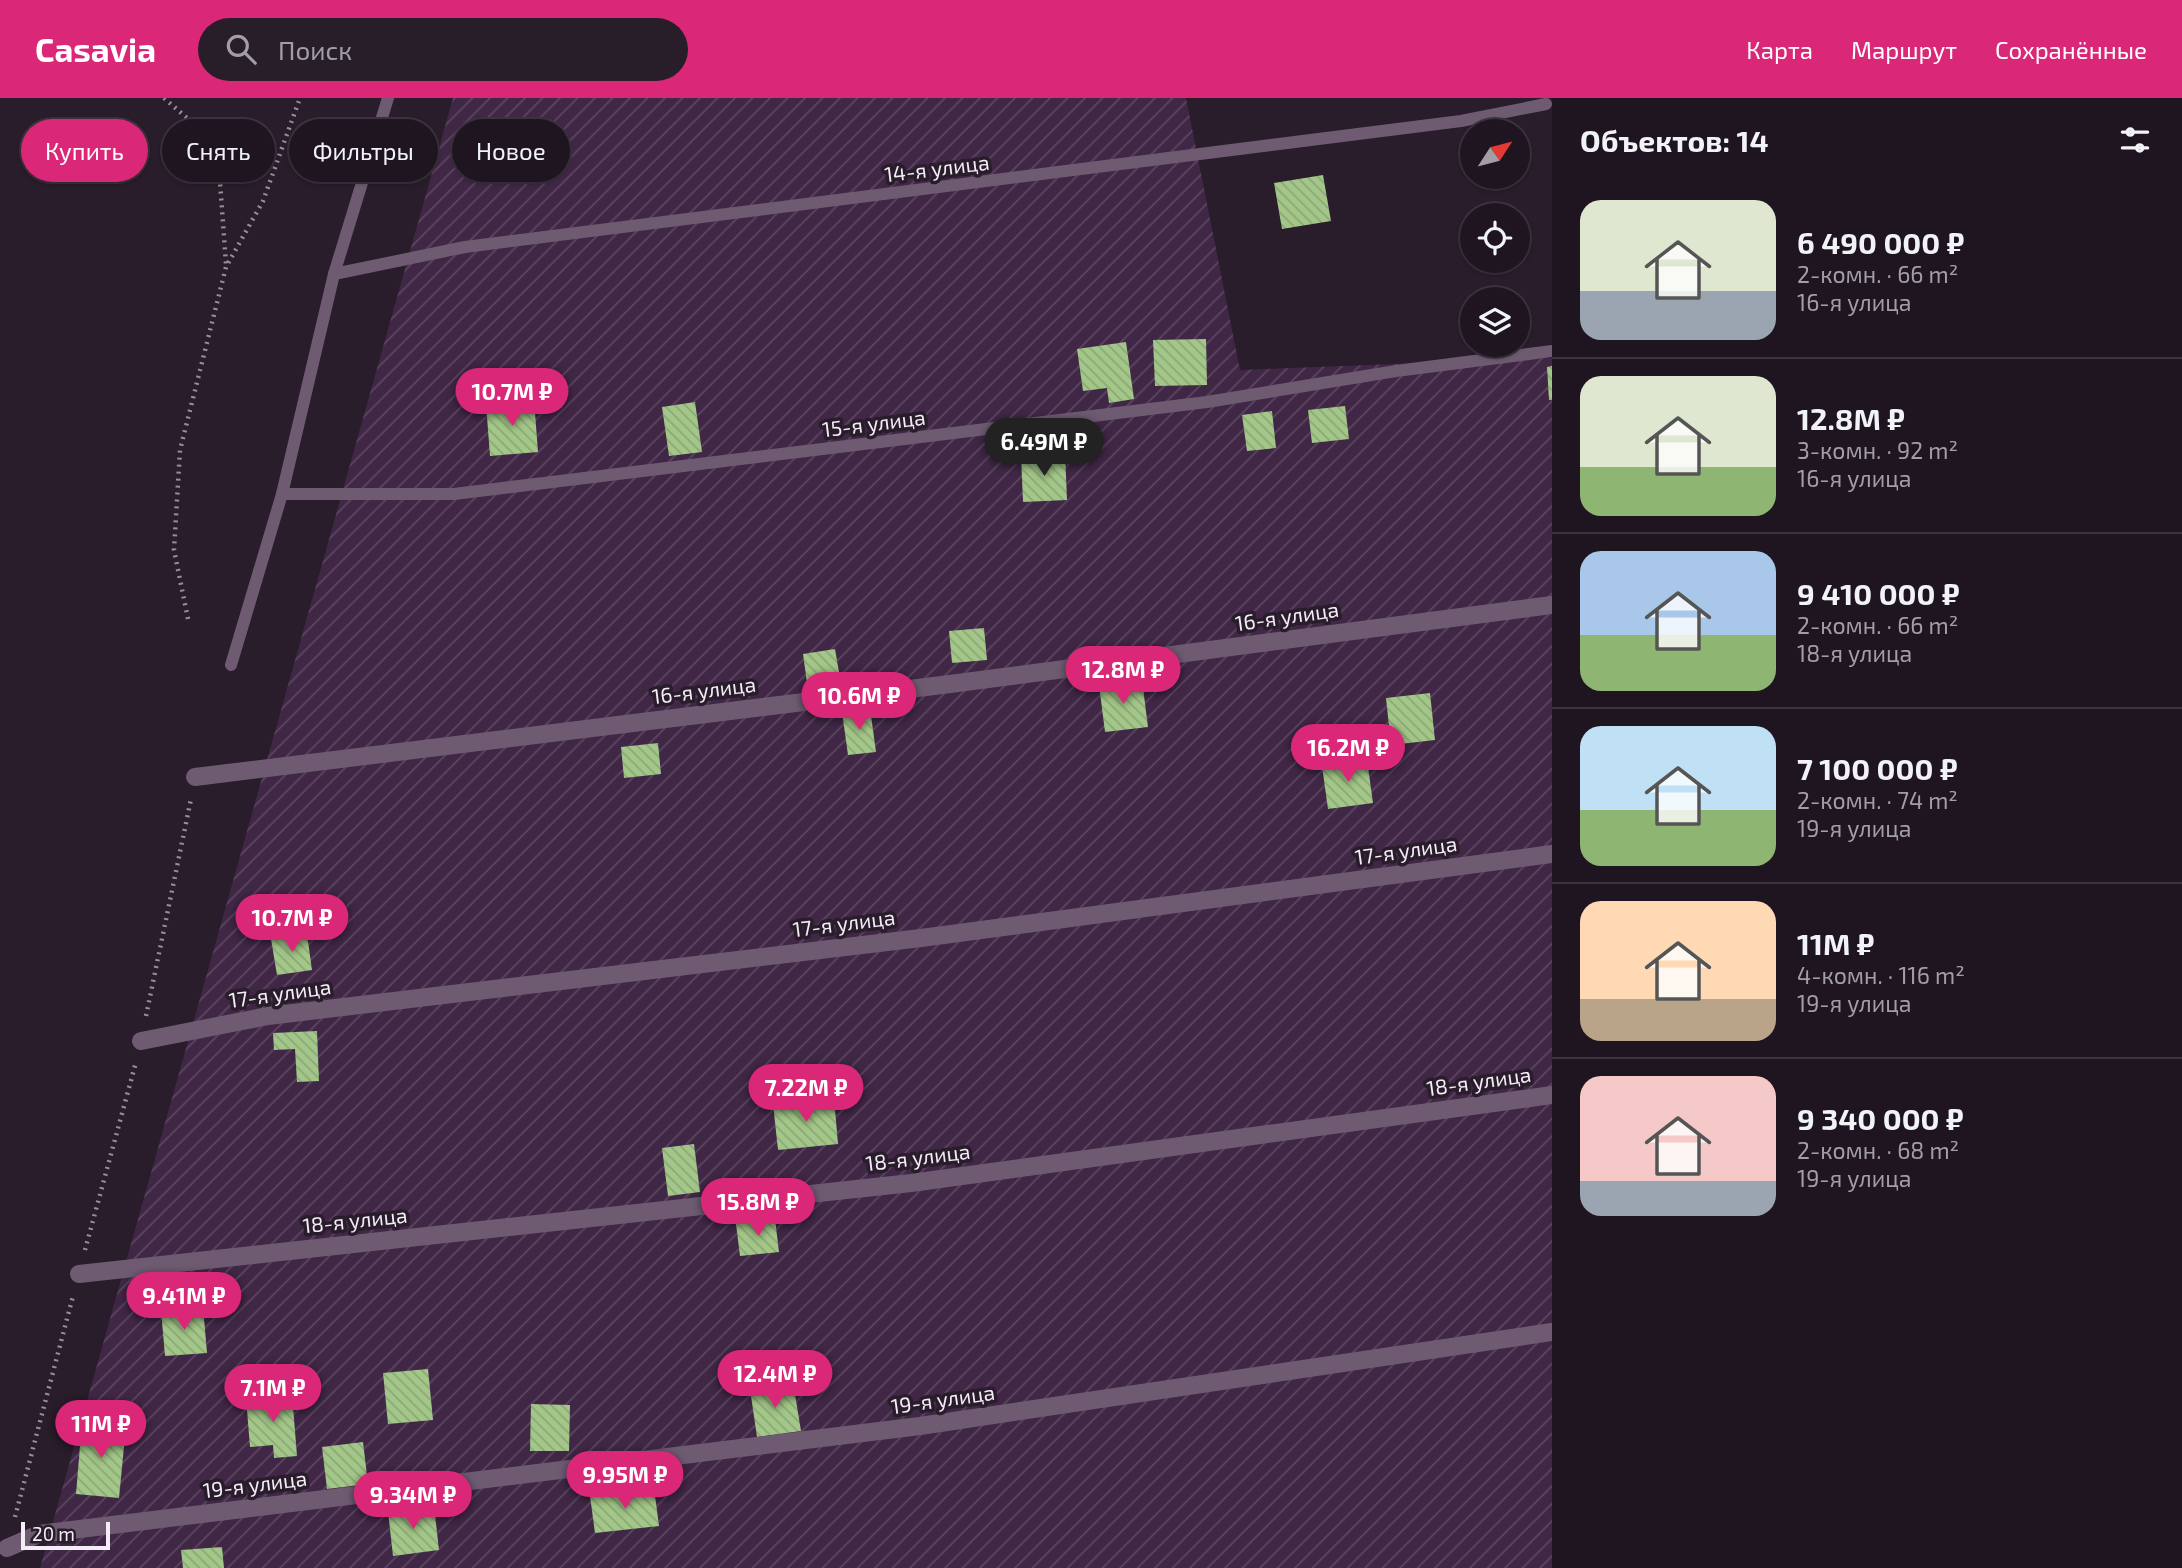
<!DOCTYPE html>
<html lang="ru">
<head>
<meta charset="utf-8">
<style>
	body { margin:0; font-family:"Exo 2",sans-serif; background:#271e29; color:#f1f3f6; height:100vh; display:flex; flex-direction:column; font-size:26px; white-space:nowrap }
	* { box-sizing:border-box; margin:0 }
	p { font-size:23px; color:#a19fa5 }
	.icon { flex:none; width:38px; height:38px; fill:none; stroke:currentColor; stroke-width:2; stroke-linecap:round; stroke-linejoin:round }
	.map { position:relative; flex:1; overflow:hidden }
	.panel { display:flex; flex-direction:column; background:#1f1520; width:630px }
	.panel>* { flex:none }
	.hud { position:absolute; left:21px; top:21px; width:665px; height:63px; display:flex; gap:14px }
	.needle { width:46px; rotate:54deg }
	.buttons { position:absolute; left:1460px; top:21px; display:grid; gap:14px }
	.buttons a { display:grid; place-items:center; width:70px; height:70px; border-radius:50%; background:#1f1520; box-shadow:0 2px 5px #0004,0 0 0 2px #3c343e; font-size:35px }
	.scale { position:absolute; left:21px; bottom:18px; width:89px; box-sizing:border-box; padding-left:7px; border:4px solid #f4ecf6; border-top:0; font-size:19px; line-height:24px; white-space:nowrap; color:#f4ecf6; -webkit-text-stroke:5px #291c2b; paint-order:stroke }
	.price { position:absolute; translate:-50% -60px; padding:0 16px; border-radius:24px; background:#db2777; color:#fff; font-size:23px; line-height:46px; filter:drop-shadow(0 2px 4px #0008) }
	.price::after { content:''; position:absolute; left:50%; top:42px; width:21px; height:16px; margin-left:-10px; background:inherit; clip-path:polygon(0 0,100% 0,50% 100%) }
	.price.selected { background:#222; color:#fff }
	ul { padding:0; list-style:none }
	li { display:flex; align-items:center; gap:21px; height:175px; padding:0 28px }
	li+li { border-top:2px solid #3c343e }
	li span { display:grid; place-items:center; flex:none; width:196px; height:140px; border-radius:21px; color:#555 }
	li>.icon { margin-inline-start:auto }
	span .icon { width:84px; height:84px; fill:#fffc; stroke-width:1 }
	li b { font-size:30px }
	h2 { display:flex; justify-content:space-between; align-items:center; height:84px; padding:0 28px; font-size:30px }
	.chip { padding:0 24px; border-radius:32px; background:#1f1520; box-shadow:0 2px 5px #0004,0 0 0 2px #3c343e; font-size:24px; line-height:63px }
	.chip.selected { background:#db2777; color:#fff }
	header { display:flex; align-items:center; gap:42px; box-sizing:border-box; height:98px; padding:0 35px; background:#db2777; color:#fff }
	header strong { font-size:33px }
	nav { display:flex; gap:38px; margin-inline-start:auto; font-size:24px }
	.search { width:490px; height:63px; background:#271e29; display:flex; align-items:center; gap:18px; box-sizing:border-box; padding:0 24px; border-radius:38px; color:#a19fa5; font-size:26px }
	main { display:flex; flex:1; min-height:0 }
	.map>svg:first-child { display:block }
	.garden { fill:url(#garden-furrows) }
	.building { fill:url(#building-back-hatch) }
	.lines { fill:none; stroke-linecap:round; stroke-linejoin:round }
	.path { stroke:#988d9a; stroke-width:4.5; stroke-dasharray:2 5; stroke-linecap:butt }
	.service { stroke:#6e5b72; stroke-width:12 }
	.minor { stroke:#6e5b72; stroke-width:18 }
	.labels { text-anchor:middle; stroke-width:7; stroke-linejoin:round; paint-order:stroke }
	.street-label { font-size:21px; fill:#f4ecf6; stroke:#291c2b }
</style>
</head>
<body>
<header>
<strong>Casavia</strong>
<div class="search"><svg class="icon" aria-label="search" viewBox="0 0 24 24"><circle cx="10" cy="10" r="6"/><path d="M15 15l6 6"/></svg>Поиск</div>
<nav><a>Карта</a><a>Маршрут</a><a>Сохранённые</a></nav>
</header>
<main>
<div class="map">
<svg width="1552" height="1470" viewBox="0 0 1552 1470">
	<defs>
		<pattern id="garden-furrows" width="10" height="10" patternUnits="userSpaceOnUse" patternTransform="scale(1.75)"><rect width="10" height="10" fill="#402746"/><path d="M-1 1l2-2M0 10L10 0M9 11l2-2" fill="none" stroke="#5c4661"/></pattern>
		<pattern id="building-back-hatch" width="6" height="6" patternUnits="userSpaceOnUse" patternTransform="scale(1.75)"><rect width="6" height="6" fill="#a3c788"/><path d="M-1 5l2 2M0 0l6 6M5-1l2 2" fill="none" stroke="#8ca778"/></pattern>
	</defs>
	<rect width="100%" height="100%" fill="#291c2b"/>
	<polygon class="garden" points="453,0 1186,0 1240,272 1552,260 1552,1470 40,1470"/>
	<g class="building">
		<polygon points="1323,77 1331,123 1282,131 1274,85"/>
		<polygon points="1206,241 1207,287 1155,288 1153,242"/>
		<polygon points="1126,244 1134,301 1109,305 1107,290 1083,293 1077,251"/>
		<polygon points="1552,268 1552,302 1549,302 1547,269"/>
		<polygon points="534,302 538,354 490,358 486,306"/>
		<polygon points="695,304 702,354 669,358 662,309"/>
		<polygon points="1345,308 1349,341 1312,345 1308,312"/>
		<polygon points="1272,313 1276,350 1247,353 1242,317"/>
		<polygon points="1065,355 1067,402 1023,404 1021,357"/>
		<polygon points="984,530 987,562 952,565 949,533"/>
		<polygon points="835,551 840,580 807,585 803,556"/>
		<polygon points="1142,582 1148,629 1105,634 1099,587"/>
		<polygon points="1430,595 1435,642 1391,647 1386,600"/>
		<polygon points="870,610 876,654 848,657 842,614"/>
		<polygon points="658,645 661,676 624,680 621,649"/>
		<polygon points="1367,662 1373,705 1328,711 1322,668"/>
		<polygon points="307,836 312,872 277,877 271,841"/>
		<polygon points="317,933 319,983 297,984 295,951 274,952 273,935"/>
		<polygon points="834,1000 838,1046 778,1052 773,1006"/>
		<polygon points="694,1046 700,1094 668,1098 662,1050"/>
		<polygon points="775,1121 779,1154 740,1158 736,1126"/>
		<polygon points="203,1209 207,1255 165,1258 161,1212"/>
		<polygon points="428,1271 433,1322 388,1326 383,1275"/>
		<polygon points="793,1284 801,1333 757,1339 750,1291"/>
		<polygon points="292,1296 297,1358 274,1360 273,1347 250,1349 246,1300"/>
		<polygon points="531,1306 570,1307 569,1353 530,1353"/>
		<polygon points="82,1324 126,1328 119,1400 76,1396"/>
		<polygon points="363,1344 368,1386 327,1391 322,1349"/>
		<polygon points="654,1390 659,1428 595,1435 590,1398"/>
		<polygon points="434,1408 439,1452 393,1458 388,1413"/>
		<polygon points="222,1449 224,1470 183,1470 181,1452"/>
	</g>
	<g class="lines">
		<g class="path">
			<polyline points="164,0 187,20 220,84 226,166"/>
			<polyline points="188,521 174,452 180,352 226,169 263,103 300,0"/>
			<polyline points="146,918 191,701"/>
			<polyline points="85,1152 136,964"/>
			<polyline points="15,1419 73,1198"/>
		</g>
		<g class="service">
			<polyline points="334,176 465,149 1461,23 1546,6"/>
			<polyline points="282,396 454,396 1207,304 1396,273 1552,253"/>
			<polyline points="231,567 282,396 334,176 388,0"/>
		</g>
		<g class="minor">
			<polyline points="195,679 950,586 1552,507"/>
			<polyline points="141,943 268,918 921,840 1552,756"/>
			<polyline points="79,1176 911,1085 1552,997"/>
			<polyline points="7,1450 39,1436 920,1328 1552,1234"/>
		</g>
	</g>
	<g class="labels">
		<g class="street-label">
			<text transform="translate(937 71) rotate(-7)" y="7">14-я улица</text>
			<text transform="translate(874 326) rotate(-7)" y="7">15-я улица</text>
			<text transform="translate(1287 519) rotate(-8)" y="7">16-я улица</text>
			<text transform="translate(704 593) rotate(-7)" y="7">16-я улица</text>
			<text transform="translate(1406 753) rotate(-8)" y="7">17-я улица</text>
			<text transform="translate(844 826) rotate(-7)" y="7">17-я улица</text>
			<text transform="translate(280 896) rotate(-8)" y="7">17-я улица</text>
			<text transform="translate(1479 984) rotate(-8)" y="7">18-я улица</text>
			<text transform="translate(918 1060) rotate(-7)" y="7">18-я улица</text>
			<text transform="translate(355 1123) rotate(-6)" y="7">18-я улица</text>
			<text transform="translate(943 1302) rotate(-8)" y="7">19-я улица</text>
			<text transform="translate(255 1387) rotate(-7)" y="7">19-я улица</text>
		</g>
	</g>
</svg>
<div class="buttons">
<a><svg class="needle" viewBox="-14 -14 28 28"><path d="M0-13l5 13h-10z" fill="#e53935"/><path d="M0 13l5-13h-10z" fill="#a19fa5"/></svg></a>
<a><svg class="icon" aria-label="locate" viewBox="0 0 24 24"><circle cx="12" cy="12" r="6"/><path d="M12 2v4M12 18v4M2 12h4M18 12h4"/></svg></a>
<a><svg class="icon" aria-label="layers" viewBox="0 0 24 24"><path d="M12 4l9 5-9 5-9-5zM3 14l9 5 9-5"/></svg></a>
</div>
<div class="scale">20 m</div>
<b class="price" style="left:512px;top:330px">10.7M ₽</b>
<b class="price selected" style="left:1044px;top:380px">6.49M ₽</b>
<b class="price" style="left:1123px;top:608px">12.8M ₽</b>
<b class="price" style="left:859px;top:634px">10.6M ₽</b>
<b class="price" style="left:1348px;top:686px">16.2M ₽</b>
<b class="price" style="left:292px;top:856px">10.7M ₽</b>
<b class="price" style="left:806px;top:1026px">7.22M ₽</b>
<b class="price" style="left:758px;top:1140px">15.8M ₽</b>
<b class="price" style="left:184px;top:1234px">9.41M ₽</b>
<b class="price" style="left:775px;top:1312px">12.4M ₽</b>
<b class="price" style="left:273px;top:1326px">7.1M ₽</b>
<b class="price" style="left:101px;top:1362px">11M ₽</b>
<b class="price" style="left:625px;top:1413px">9.95M ₽</b>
<b class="price" style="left:413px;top:1433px">9.34M ₽</b>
<div class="hud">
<a class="chip selected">Купить</a>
<a class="chip">Снять</a>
<a class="chip">Фильтры</a>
<a class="chip">Новое</a>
</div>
</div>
<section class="panel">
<h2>Объектов: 14<svg class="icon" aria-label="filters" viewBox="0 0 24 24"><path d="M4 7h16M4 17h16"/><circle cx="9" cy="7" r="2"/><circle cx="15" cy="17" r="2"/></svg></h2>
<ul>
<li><span style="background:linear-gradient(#dfe7d0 65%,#9aa5b1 0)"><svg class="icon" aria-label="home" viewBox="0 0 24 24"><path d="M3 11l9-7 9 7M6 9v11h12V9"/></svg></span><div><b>6 490 000 ₽</b><p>2-комн. · 66 m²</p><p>16-я улица</p></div></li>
<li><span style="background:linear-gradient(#dfe7d0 65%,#8fb573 0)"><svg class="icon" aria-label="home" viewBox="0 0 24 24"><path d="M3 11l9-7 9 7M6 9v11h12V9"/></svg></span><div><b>12.8M ₽</b><p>3-комн. · 92 m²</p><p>16-я улица</p></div></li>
<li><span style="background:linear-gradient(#a9c7e8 60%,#8fb573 0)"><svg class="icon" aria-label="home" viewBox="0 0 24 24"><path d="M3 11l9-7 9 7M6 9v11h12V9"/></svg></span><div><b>9 410 000 ₽</b><p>2-комн. · 66 m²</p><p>18-я улица</p></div></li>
<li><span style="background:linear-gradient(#bfe0f5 60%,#8fb573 0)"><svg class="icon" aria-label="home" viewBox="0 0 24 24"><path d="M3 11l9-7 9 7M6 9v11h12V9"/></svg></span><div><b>7 100 000 ₽</b><p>2-комн. · 74 m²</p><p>19-я улица</p></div></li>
<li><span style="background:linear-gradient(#ffd9b3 70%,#b9a48a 0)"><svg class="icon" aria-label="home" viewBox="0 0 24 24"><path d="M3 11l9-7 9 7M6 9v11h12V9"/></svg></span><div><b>11M ₽</b><p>4-комн. · 116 m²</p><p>19-я улица</p></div></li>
<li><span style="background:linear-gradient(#f6c9c9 75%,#9aa5b1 0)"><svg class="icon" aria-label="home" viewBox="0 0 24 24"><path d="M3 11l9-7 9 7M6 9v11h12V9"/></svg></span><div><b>9 340 000 ₽</b><p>2-комн. · 68 m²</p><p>19-я улица</p></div></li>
</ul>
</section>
</main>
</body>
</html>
